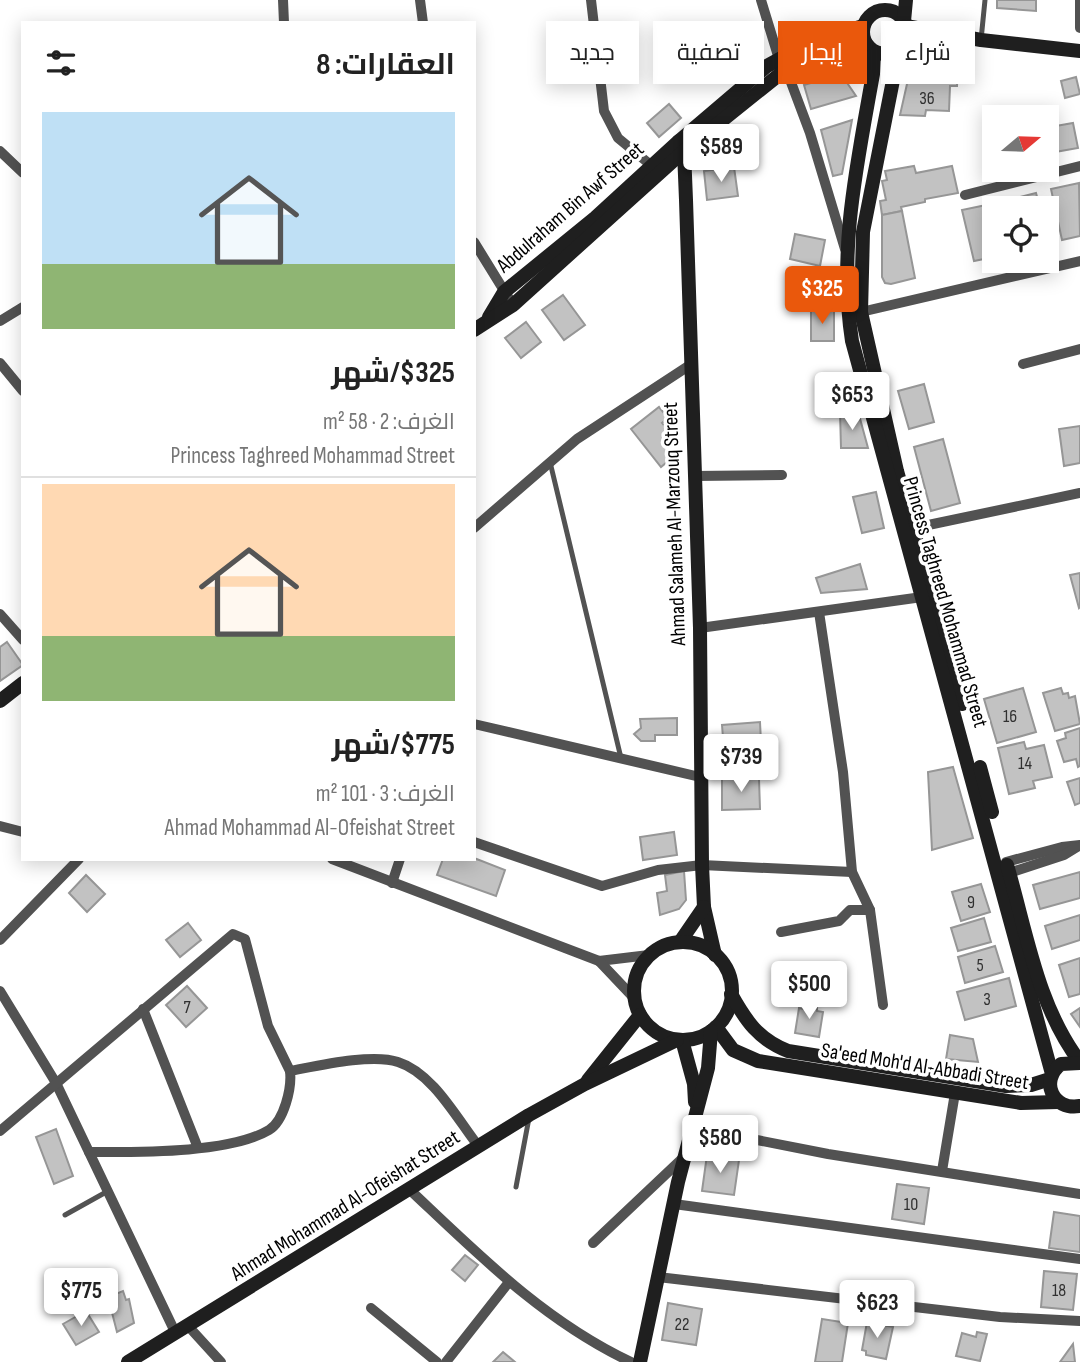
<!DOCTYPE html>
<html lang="ar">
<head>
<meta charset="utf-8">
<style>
	body { margin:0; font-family:"Sofia Sans Condensed",Cairo,sans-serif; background:#f6f6f6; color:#222; direction:rtl; height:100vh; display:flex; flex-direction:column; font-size:26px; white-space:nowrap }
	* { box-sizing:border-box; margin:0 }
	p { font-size:23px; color:#767676 }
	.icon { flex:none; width:38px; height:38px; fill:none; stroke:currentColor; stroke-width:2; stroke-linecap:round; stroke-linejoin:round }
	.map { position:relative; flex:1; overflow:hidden; direction:ltr }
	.sheet { position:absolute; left:21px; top:21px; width:455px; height:840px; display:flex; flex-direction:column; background:#fff; border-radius:0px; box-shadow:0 4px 18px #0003; direction:rtl }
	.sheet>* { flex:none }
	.guide { position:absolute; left:497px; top:21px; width:478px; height:63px; direction:rtl; display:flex; gap:14px }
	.needle { width:46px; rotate:71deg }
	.controls { position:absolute; left:982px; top:105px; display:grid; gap:14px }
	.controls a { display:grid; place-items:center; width:77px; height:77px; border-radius:0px; background:#fff; box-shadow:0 4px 18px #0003; font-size:35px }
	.price { position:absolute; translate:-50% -60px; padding:0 16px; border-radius:7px; background:#fff; color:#222; font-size:23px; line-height:46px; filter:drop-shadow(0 2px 4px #0008) }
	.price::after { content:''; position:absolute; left:50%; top:42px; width:21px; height:16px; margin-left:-10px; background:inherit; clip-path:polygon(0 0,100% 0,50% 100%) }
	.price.selected { background:#ea580c; color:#fff }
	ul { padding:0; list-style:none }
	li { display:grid; align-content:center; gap:14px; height:371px; padding:0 21px }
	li+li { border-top:2px solid #e0e0e0 }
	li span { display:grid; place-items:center; height:217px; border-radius:0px; color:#555 }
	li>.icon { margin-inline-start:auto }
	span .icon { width:126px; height:126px; fill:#fffc; stroke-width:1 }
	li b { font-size:30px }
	h2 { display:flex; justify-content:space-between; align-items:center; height:84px; padding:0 21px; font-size:30px }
	.chip { padding:0 24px; border-radius:0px; background:#fff; box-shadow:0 4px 18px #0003; font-size:24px; line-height:63px }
	.chip.selected { background:#ea580c; color:#fff }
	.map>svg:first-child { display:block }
	.building { fill:#c2c2c2; stroke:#969696; stroke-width:2 }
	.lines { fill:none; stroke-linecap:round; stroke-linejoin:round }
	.lane { stroke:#525252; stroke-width:5 }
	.street { stroke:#525252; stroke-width:10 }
	.secondary { stroke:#1f1f1f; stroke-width:14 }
	.labels { text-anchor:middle; stroke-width:7; stroke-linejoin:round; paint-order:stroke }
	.number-label { font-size:18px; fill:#303030 }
	.street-label { font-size:21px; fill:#000; stroke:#fff }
</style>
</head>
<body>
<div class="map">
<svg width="1080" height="1362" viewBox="0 0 1080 1362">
	<rect width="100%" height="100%" fill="#fff"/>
	<g class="building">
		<polygon points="997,0 1036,0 1036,11 997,8"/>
		<polygon points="958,58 957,86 950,86 949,111 926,110 925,116 900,115 907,84 921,63"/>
		<polygon points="841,74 856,96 811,109 804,85"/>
		<polygon points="1076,77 1080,94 1065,98 1061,81"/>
		<polygon points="669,104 681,118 659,137 647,123"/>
		<polygon points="852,120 842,174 833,176 821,130"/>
		<polygon points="1073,123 1078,148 1055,152 1050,127"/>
		<polygon points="735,142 738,164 715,167 726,145"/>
		<polygon points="914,166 916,173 952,166 958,193 925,199 925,202 901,207 902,211 882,215 880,201 886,200 882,181 887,180 885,171"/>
		<polygon points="734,167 738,196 707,200 704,171"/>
		<polygon points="1079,183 1080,236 1062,240 1051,189"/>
		<polygon points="1036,193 1040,208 1010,208 1008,200"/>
		<polygon points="991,204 994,257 974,261 962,210"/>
		<polygon points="902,211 915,278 891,284 885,283 882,277 882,215"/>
		<polygon points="795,234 825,240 820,266 790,259"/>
		<polygon points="563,295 585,325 564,340 542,310"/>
		<rect x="811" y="311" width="23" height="30"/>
		<polygon points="526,322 541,342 521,358 505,338"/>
		<polygon points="924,384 934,422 909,429 898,391"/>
		<polygon points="659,407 668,418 662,423 673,437 669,441 668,450 673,457 661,467 631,429"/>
		<polygon points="840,412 859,415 868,448 841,448"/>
		<polygon points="1080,426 1080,463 1064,466 1059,429"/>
		<polygon points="943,439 960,503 931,511 914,447"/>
		<polygon points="876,492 884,528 862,533 853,497"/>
		<polygon points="860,564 867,589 821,593 816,578"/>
		<polygon points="1080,573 1080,607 1079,608 1070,575"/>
		<polygon points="7,642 23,665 0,681 0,647"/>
		<polygon points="1023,688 1036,732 997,743 984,699"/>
		<polygon points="1061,688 1063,694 1068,693 1069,698 1075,696 1080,724 1055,731 1043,693"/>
		<polygon points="677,718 677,735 655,735 655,741 641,741 634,734 641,728 640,719"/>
		<polygon points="760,722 762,762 725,764 722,725"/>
		<polygon points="1080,728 1080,766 1078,767 1076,759 1064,762 1057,741 1066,738 1065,733"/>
		<polygon points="1024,742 1026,749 1044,745 1052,777 1033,781 1035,788 1009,794 998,748"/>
		<polygon points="953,767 973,838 932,850 928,772"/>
		<polygon points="1080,778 1080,803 1075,805 1067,782"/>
		<polygon points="722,779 759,779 760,809 722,810"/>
		<polygon points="674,832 677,855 643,860 640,837"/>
		<polygon points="474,858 505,870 496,896 437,875 443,859"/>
		<polygon points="684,871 686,900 679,909 660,915 657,893 667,891 665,875"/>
		<polygon points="1080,872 1080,898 1040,909 1033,885"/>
		<polygon points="86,875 105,894 87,912 69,893"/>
		<polygon points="981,884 990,912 961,921 952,892"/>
		<polygon points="1080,915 1080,940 1052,949 1045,926"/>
		<polygon points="984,918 991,942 958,951 951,928"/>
		<polygon points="188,923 201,940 180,957 166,940"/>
		<polygon points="995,946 1003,972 965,983 958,957"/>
		<polygon points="1080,958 1080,994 1069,997 1059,965"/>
		<polygon points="1009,978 1016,1006 965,1020 957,992"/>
		<polygon points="187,986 207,1008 186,1027 166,1005"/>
		<polygon points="809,1004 817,1005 817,1011 823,1012 819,1037 795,1033 799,1008 808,1010"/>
		<polygon points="1080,1008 1080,1027 1071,1014"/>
		<polygon points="950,1035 973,1039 978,1062 946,1059"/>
		<polygon points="56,1129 73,1176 54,1184 36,1137"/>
		<polygon points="707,1155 739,1160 734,1195 702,1191"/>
		<polygon points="897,1184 929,1188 924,1224 892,1219"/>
		<polygon points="1054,1212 1080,1216 1080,1252 1049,1248"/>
		<polygon points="465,1255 478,1265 465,1281 452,1270"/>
		<polygon points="1044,1271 1077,1274 1073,1310 1041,1307"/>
		<polygon points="123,1291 126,1300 129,1299 134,1323 117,1332 108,1297"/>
		<polygon points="668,1303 702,1309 696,1345 662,1340"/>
		<polygon points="86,1311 99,1332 76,1345 63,1324"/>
		<polygon points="822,1319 848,1323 842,1362 815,1362"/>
		<polygon points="867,1322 893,1327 886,1359 866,1355 866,1351 862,1350"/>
		<polygon points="977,1332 987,1334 980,1361 956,1356 962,1333 976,1337"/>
		<polygon points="1073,1344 1075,1362 1060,1362"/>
		<polygon points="503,1352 515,1362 493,1362"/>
	</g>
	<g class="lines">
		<g class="lane">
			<polyline points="981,40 985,0"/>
			<polyline points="550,462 621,758"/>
			<polyline points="516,1187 529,1118"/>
			<polyline points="65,1215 108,1191"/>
		</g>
		<g class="street">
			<polyline points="283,0 284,23"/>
			<polyline points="420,0 423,23"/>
			<polyline points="591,0 604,111 618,138 652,166"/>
			<polyline points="761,0 779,59"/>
			<polyline points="1080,0 1080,28"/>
			<polyline points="786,69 810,133 845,249"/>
			<polyline points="0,151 23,173"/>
			<polyline points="965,195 1080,166"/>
			<polyline points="474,242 513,305"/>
			<polyline points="861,312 1080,261"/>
			<polyline points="0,321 23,307"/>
			<polyline points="0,363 23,391"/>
			<polyline points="1023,364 1080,349"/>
			<polyline points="695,476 782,475"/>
			<polyline points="474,528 577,439 690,365"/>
			<polyline points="914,528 1080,493"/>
			<polyline points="819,612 843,772 852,872 870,910 883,1005"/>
			<polyline points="0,614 23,640"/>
			<polyline points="700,628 922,597"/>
			<polyline points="474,724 700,777"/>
			<polyline points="0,826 23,832"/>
			<polyline points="474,842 602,886 658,870 702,865 852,872"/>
			<polyline points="332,859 599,961 649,955"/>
			<polyline points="1006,862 1062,847 1080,845"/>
			<polyline points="1009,873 1064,855 1077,847"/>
			<polyline points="392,883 400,859"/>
			<polyline points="781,932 839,921 850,910 870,910"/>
			<polyline points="0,940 79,859"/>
			<polyline points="599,961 634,998"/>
			<polyline points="0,991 56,1083 176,1334"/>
			<polyline points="143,1009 198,1148"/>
			<polyline points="691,1127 828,1154 1080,1194"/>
			<polyline points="0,1131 233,934 245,939 268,1026 290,1071"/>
			<path d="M89,1152C136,1152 229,1154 269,1130C284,1121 292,1088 290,1071C317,1066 372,1053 398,1062C433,1073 457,1119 479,1147"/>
			<polyline points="942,1171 955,1093"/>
			<path d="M410,1190C479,1255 544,1321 631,1362"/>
			<polyline points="674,1204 1080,1259"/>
			<polyline points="593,1243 684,1157"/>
			<polyline points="658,1277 1000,1317 1080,1321"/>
			<polyline points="371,1308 437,1362"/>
			<polyline points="189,1327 221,1362"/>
			<polyline points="446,1362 509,1282"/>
		</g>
		<g class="secondary">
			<circle cx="885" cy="32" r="22"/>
			<polyline points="904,21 906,0"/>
			<polyline points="906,26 981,40 1080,51"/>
			<polyline points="904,43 950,38"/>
			<polyline points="899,50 863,232 861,312 897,471 962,704"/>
			<path d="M874,52L873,74C857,164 838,250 852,341L1052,1074"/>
			<polyline points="679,141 684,151 686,200 700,628 702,865 704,907 715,955"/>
			<polyline points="489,317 504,292 595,218 679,141 767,66 807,44 863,26"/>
			<polyline points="474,330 513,305 684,151 795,62 834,46 866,44"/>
			<polyline points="0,701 23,683"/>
			<polyline points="980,767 992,812"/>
			<path d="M1007,865C1027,933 1037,1005 1080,1062"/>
			<polyline points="680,942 704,907"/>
			<circle cx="683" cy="991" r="49"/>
			<path d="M731,994C746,1021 758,1039 788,1051L1006,1086L1031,1085L1050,1079"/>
			<polyline points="716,1027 733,1050 758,1061 1021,1103 1058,1102"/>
			<polyline points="682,1040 694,1084 695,1102"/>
			<path d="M1080,1063L1061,1064C1039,1081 1053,1111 1080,1106"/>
			<polyline points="588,1080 640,1015"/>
			<polyline points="128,1362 529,1115 585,1084 677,1040"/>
			<polyline points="640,1362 678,1182 708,1068 711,1031"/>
		</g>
	</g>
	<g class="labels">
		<g class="number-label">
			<text x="927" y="104">36</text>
			<text x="1010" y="722">16</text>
			<text x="1025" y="769">14</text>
			<text x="971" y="908">9</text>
			<text x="980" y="971">5</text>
			<text x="987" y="1005">3</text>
			<text x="187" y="1013">7</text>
			<text x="911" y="1210">10</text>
			<text x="1059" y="1296">18</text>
			<text x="682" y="1330">22</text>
		</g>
		<g class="street-label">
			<text transform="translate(570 207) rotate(-41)" y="7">Abdulraham Bin Awf Street</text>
			<text transform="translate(674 524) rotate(-92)" y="7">Ahmad Salameh Al-Marzouq Street</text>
			<text transform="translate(946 602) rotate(74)" y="7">Princess Taghreed Mohammad Street</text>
			<text transform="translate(925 1066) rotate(9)" y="7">Sa'eed Moh'd Al-Abbadi Street</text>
			<text transform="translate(345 1205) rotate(-32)" y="7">Ahmad Mohammad Al-Ofeishat Street</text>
		</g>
	</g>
</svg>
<div class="controls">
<a><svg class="needle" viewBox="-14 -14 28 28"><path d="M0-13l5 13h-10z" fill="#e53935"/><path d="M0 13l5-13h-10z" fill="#767676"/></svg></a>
<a><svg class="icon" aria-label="locate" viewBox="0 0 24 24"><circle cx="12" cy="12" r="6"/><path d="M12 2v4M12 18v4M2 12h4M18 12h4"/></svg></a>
</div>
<b class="price" style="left:721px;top:184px">$589</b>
<b class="price selected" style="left:822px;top:326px">$325</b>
<b class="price" style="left:852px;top:432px">$653</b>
<b class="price" style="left:741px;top:794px">$739</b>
<b class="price" style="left:809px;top:1021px">$500</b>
<b class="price" style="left:720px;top:1175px">$580</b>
<b class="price" style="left:81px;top:1328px">$775</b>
<b class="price" style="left:877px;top:1340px">$623</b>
<div class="guide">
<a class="chip">شراء</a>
<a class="chip selected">إيجار</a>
<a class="chip">تصفية</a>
<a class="chip">جديد</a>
</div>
<section class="sheet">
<h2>العقارات: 8<svg class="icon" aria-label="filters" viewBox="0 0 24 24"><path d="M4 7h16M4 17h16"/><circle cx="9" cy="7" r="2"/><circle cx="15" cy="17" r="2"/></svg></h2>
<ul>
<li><span style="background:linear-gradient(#bfe0f5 70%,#8fb573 0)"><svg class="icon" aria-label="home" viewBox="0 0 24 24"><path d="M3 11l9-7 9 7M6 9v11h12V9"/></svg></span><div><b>$325/شهر</b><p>الغرف: 2 · 58 m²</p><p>Princess Taghreed Mohammad Street</p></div></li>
<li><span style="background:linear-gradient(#ffd9b3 70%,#8fb573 0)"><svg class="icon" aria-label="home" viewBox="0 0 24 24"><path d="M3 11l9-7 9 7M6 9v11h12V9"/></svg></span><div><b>$775/شهر</b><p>الغرف: 3 · 101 m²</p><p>Ahmad Mohammad Al-Ofeishat Street</p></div></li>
</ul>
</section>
</div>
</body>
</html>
